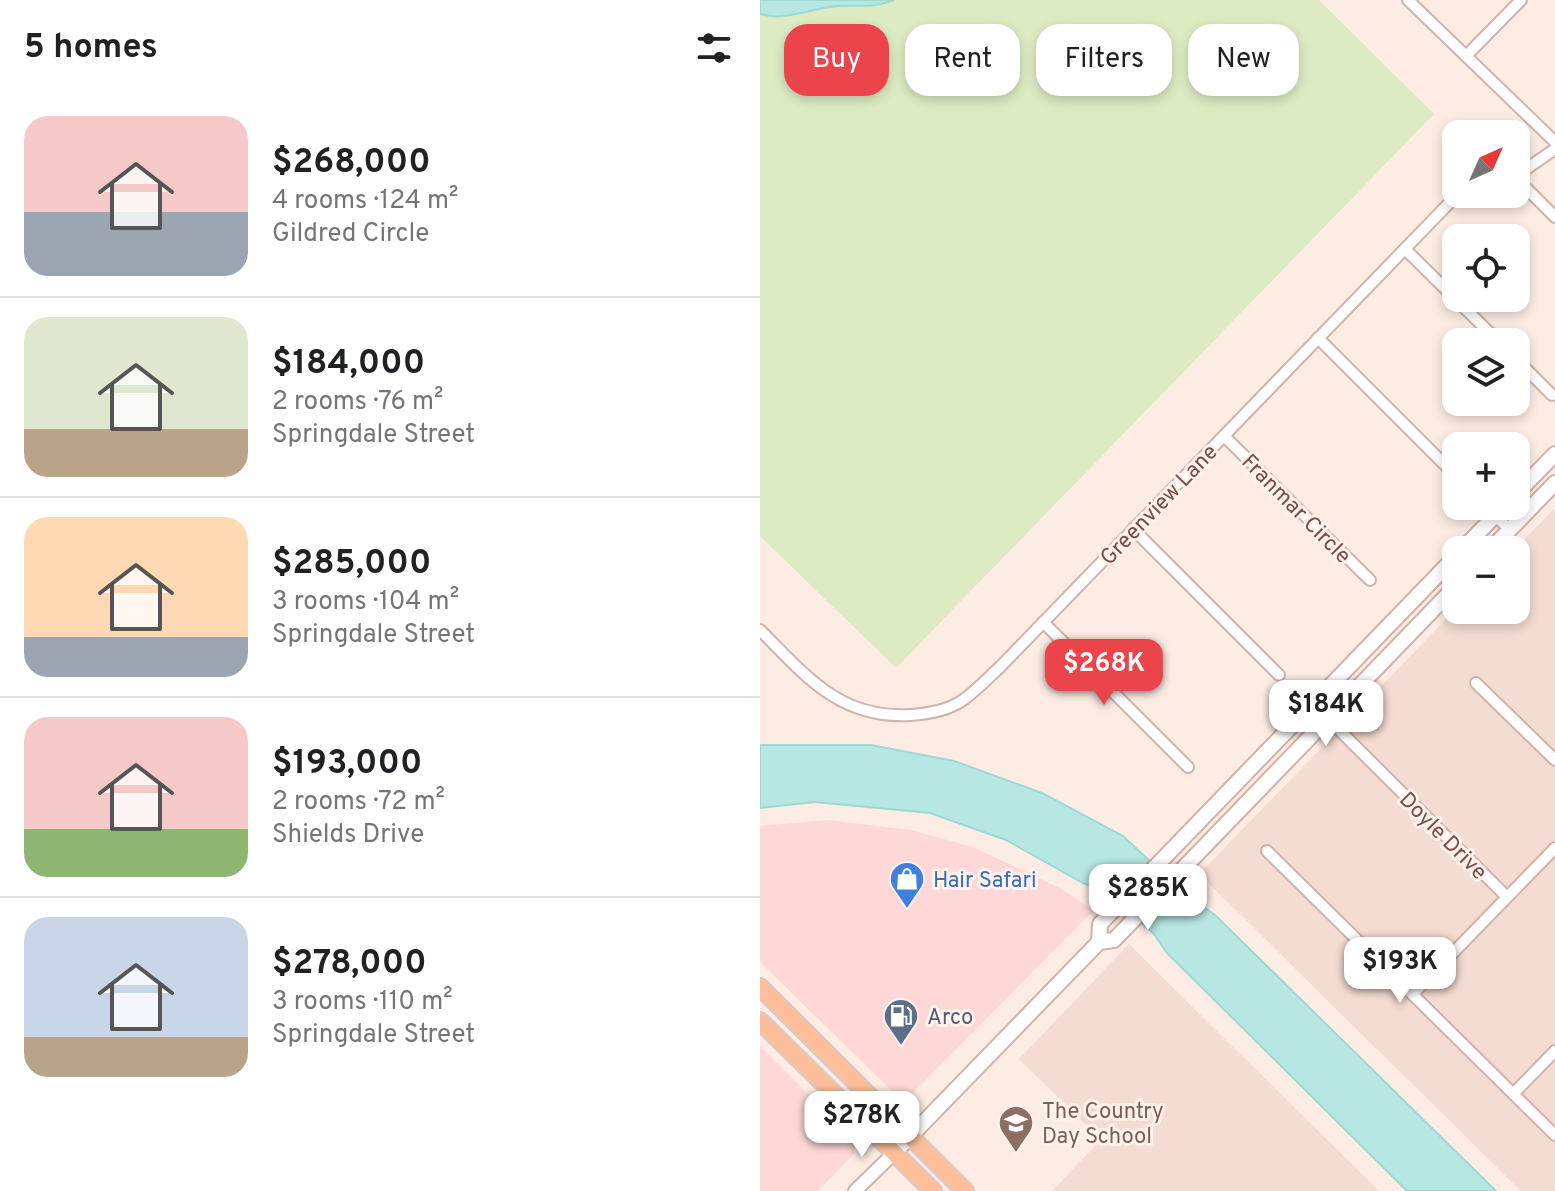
<!DOCTYPE html>
<html lang="en">
<head>
<meta charset="utf-8">
<style>
	body { margin:0; font-family:Overpass,sans-serif; background:#f2f2f2; color:#202124; height:100vh; display:flex; flex-direction:column; font-size:30px; white-space:nowrap }
	* { box-sizing:border-box; margin:0 }
	p { font-size:26px; color:#757577 }
	.icon { flex:none; width:44px; height:44px; fill:none; stroke:currentColor; stroke-width:2; stroke-linecap:round; stroke-linejoin:round }
	.map { position:relative; flex:1; overflow:hidden }
	.side { display:flex; flex-direction:column; background:#fff; width:760px }
	.side>* { flex:none }
	.hud { position:absolute; left:24px; top:24px; width:650px; height:72px; display:flex; gap:16px }
	.needle { width:52px; rotate:45deg }
	.buttons { position:absolute; left:682px; top:120px; display:grid; gap:16px }
	.buttons a { display:grid; place-items:center; width:88px; height:88px; border-radius:16px; background:#fff; box-shadow:0 4px 12px #0003; font-size:40px }
	.price { position:absolute; translate:-50% -68px; padding:0 18px; border-radius:16px; background:#fff; color:#222; font-size:26px; line-height:52px; filter:drop-shadow(0 2px 4px #0008) }
	.price::after { content:''; position:absolute; left:50%; top:48px; width:24px; height:18px; margin-left:-12px; background:inherit; clip-path:polygon(0 0,100% 0,50% 100%) }
	.price.on { background:#eb444b; color:#fff }
	ul { padding:0; list-style:none }
	li { display:flex; align-items:center; gap:24px; height:200px; padding:0 24px }
	li+li { border-top:2px solid #e0e0e0 }
	li span { display:grid; place-items:center; flex:none; width:224px; height:160px; border-radius:24px; color:#555 }
	li>.icon { margin-inline-start:auto }
	span .icon { width:96px; height:96px; fill:#fffc; stroke-width:1 }
	li b { font-size:34px }
	h2 { display:flex; justify-content:space-between; align-items:center; height:96px; padding:0 24px; font-size:34px }
	.tag { padding:0 28px; border-radius:24px; background:#fff; box-shadow:0 4px 12px #0003; font-size:28px; line-height:72px }
	.tag.on { background:#eb444b; color:#fff }
	main { display:flex; flex:1; min-height:0 }
	.map>svg:first-child { display:block }
	.residential { fill:#f5dcd2 }
	.commercial { fill:#fed8d7 }
	.green { fill:#ddebc2 }
	.water { fill:#b7e7e2; stroke:#9dd9d3; stroke-width:2 }
	.lines { fill:none; stroke-linecap:round; stroke-linejoin:round }
	.minor-casing { stroke:#d1b3ac; stroke-width:14 }
	.tertiary-casing { stroke:#d1b3ac; stroke-width:16 }
	.secondary-casing { stroke:#d4b1aa; stroke-width:18 }
	.primary-casing { stroke:#d6cac8; stroke-width:20 }
	.minor { stroke:#fff; stroke-width:10 }
	.tertiary { stroke:#fff; stroke-width:12 }
	.secondary { stroke:#fff; stroke-width:14 }
	.primary { stroke:#febe9a; stroke-width:16 }
	.labels { text-anchor:middle; stroke-width:6; stroke-linejoin:round; paint-order:stroke }
	.street-label { font-size:22px; fill:#764d48; stroke:#fff2eb }
	.shop-label { font-size:22px; fill:#366cbe; stroke:#fff2eb; text-anchor:start }
	.service-label { font-size:22px; fill:#4e5e75; stroke:#fff2eb; text-anchor:start }
	.education-label { font-size:22px; fill:#785e54; stroke:#fff2eb; text-anchor:start }
</style>
</head>
<body>
<main>
<section class="side">
<h2>5 homes<svg class="icon" aria-label="filters" viewBox="0 0 24 24"><path d="M4 7h16M4 17h16"/><circle cx="9" cy="7" r="2"/><circle cx="15" cy="17" r="2"/></svg></h2>
<ul>
<li><span style="background:linear-gradient(#f6c9c9 60%,#9aa5b1 0)"><svg class="icon" aria-label="home" viewBox="0 0 24 24"><path d="M3 11l9-7 9 7M6 9v11h12V9"/></svg></span><div><b>$268,000</b><p>4 rooms · 124 m²</p><p>Gildred Circle</p></div></li>
<li><span style="background:linear-gradient(#dfe7d0 70%,#b9a48a 0)"><svg class="icon" aria-label="home" viewBox="0 0 24 24"><path d="M3 11l9-7 9 7M6 9v11h12V9"/></svg></span><div><b>$184,000</b><p>2 rooms · 76 m²</p><p>Springdale Street</p></div></li>
<li><span style="background:linear-gradient(#ffd9b3 75%,#9aa5b1 0)"><svg class="icon" aria-label="home" viewBox="0 0 24 24"><path d="M3 11l9-7 9 7M6 9v11h12V9"/></svg></span><div><b>$285,000</b><p>3 rooms · 104 m²</p><p>Springdale Street</p></div></li>
<li><span style="background:linear-gradient(#f6c9c9 70%,#8fb573 0)"><svg class="icon" aria-label="home" viewBox="0 0 24 24"><path d="M3 11l9-7 9 7M6 9v11h12V9"/></svg></span><div><b>$193,000</b><p>2 rooms · 72 m²</p><p>Shields Drive</p></div></li>
<li><span style="background:linear-gradient(#c9d6e8 75%,#b9a48a 0)"><svg class="icon" aria-label="home" viewBox="0 0 24 24"><path d="M3 11l9-7 9 7M6 9v11h12V9"/></svg></span><div><b>$278,000</b><p>3 rooms · 110 m²</p><p>Springdale Street</p></div></li>
</ul>
</section>
<div class="map">
<svg width="795" height="1191" viewBox="0 0 795 1191">
	<rect width="100%" height="100%" fill="#fdece4"/>
	<g class="residential">
		<polygon points="795,508 795,1191 761,1191 439,874 696,609 756,610 754,550"/>
		<polygon points="369,944 619,1191 292,1191 341,1140 259,1059"/>
	</g>
	<g class="commercial">
		<polygon points="68,820 151,830 213,847 304,890 333,911 152,1094 135,1094 0,962 0,826"/>
		<polygon points="0,1046 94,1139 94,1154 58,1191 0,1191"/>
	</g>
	<polygon class="green" points="0,0 559,0 674,114 136,668 0,536"/>
	<g class="water">
		<path d="M0,0H134C108,10 96,3 70,7C47,10 23,21 0,14Z"/>
		<polygon points="0,745 111,745 194,761 282,793 363,836 426,895 455,915 736,1191 647,1191 407,953 394,934 346,892 323,883 246,840 170,813 55,802 0,808"/>
	</g>
	<g class="lines">
		<defs>
			<g id="minor">
				<polyline points="648,0 795,142"/>
				<polyline points="706,56 761,0"/>
				<polyline points="756,176 795,149"/>
				<polyline points="756,178 795,217"/>
				<polyline points="645,249 739,342"/>
				<polyline points="558,338 696,476"/>
				<polyline points="756,359 792,395"/>
				<polyline points="464,436 610,580"/>
				<polyline points="726,506 750,530"/>
				<polyline points="373,529 519,675"/>
				<polyline points="283,622 428,767"/>
				<path d="M0,630C45,675 79,719 150,715C166,714 189,710 203,700C216,691 228,678 240,667L698,194"/>
				<polyline points="716,683 795,760"/>
				<polyline points="553,704 747,897"/>
				<polyline points="507,851 795,1135"/>
				<polyline points="653,994 795,848"/>
				<polyline points="753,1094 795,1051"/>
			</g>
			<polyline id="tertiary" points="95,1191 134,1153"/>
			<g id="secondary">
				<polyline points="756,494 795,454"/>
				<polyline points="702,550 744,506"/>
				<polyline points="730,550 795,483"/>
				<polyline points="339,942 340,924 696,556"/>
				<polyline points="134,1153 339,942 354,940 696,586"/>
			</g>
			<g id="primary">
				<polyline points="0,987 205,1191"/>
				<polyline points="0,1021 173,1191"/>
			</g>
		</defs>
		<use href="#minor" class="minor-casing"/>
		<use href="#tertiary" class="tertiary-casing"/>
		<use href="#secondary" class="secondary-casing"/>
		<use href="#primary" class="primary-casing"/>
		<use href="#minor" class="minor"/>
		<use href="#tertiary" class="tertiary"/>
		<use href="#secondary" class="secondary"/>
		<use href="#primary" class="primary"/>
	</g>
	<defs>
		<symbol id="shop-pin" viewBox="-11 -11 22 30"><path d="M0 17L-7.5 6A9.5 9.5 0 1 1 7.5 6Z" fill="#3f7fe0" stroke="#fff2eb"/><path d="M-5-2.5h2.3a2.7 3.5 0 0 1 5.4 0H5L5.5 6h-11ZM-1.5-2.5h3a1.5 2.3 0 0 0-3 0Z" fill="#fff"/></symbol>
		<symbol id="fuel-pin" viewBox="-11 -11 22 30"><path d="M0 17L-7.5 6A9.5 9.5 0 1 1 7.5 6Z" fill="#5c6f8a" stroke="#fff2eb"/><path d="M-5.5-6h7V0h2V4h1.3V-2.5L3-4.5l.8-.8L6-3V5H2.5V1h-1V6h-7ZM-4.2-4.7v3.2H.2V-4.7Z" fill="#fff"/></symbol>
		<symbol id="school-pin" viewBox="-11 -11 22 30"><path d="M0 17L-7.5 6A9.5 9.5 0 1 1 7.5 6Z" fill="#8d6e63" stroke="#fff2eb"/><path d="M0-5L7-2L0 1L-7-2ZM-4 1L0 2.5L4 1V4Q0 6-4 4Z" fill="#fff"/></symbol>
	</defs>
	<g fill-rule="evenodd">
		<use href="#shop-pin" x="127" y="859" width="40" height="54"/>
		<use href="#fuel-pin" x="121" y="996" width="40" height="54"/>
		<use href="#school-pin" x="236" y="1103" width="40" height="54"/>
	</g>
	<g class="labels">
		<g class="street-label">
			<text transform="translate(398 504) rotate(-46)" y="8">Greenview Lane</text>
			<text transform="translate(537 508) rotate(45)" y="8">Franmar Circle</text>
			<text transform="translate(684 835) rotate(45)" y="8">Doyle Drive</text>
		</g>
		<g class="shop-label">
			<text x="173" y="887">Hair Safari</text>
		</g>
		<g class="service-label">
			<text x="167" y="1024">Arco</text>
		</g>
		<g class="education-label">
			<text x="282" y="1118">The Country<tspan x="282" dy="25">Day School</tspan></text>
		</g>
	</g>
</svg>
<div class="buttons">
<a><svg class="needle" viewBox="-14 -14 28 28"><path d="M0-13l5 13h-10z" fill="#e53935"/><path d="M0 13l5-13h-10z" fill="#757577"/></svg></a>
<a><svg class="icon" aria-label="locate" viewBox="0 0 24 24"><circle cx="12" cy="12" r="6"/><path d="M12 2v4M12 18v4M2 12h4M18 12h4"/></svg></a>
<a><svg class="icon" aria-label="layers" viewBox="0 0 24 24"><path d="M12 4l9 5-9 5-9-5zM3 14l9 5 9-5"/></svg></a>
<a>+</a>
<a>−</a>
</div>
<b class="price on" style="left:344px;top:707px">$268K</b>
<b class="price" style="left:566px;top:748px">$184K</b>
<b class="price" style="left:388px;top:932px">$285K</b>
<b class="price" style="left:640px;top:1005px">$193K</b>
<b class="price" style="left:102px;top:1159px">$278K</b>
<div class="hud">
<a class="tag on">Buy</a>
<a class="tag">Rent</a>
<a class="tag">Filters</a>
<a class="tag">New</a>
</div>
</div>
</main>
</body>
</html>
